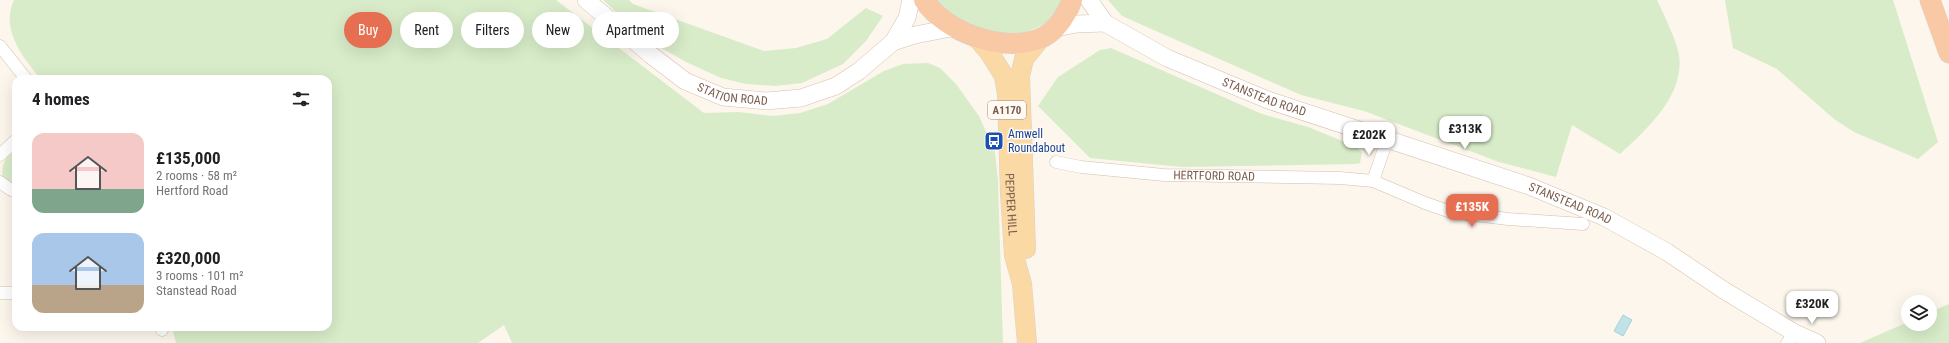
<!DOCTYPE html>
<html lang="en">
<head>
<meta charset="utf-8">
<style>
	body { margin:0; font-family:"Roboto Condensed",sans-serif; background:#f2f2f2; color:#202124; height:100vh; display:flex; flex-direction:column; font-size:15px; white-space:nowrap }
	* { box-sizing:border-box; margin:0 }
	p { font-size:13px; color:#757577 }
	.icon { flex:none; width:22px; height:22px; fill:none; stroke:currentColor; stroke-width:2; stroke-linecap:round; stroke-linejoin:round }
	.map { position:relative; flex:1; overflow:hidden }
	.side { position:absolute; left:12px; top:75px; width:320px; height:256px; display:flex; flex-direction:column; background:#fff; border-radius:12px; box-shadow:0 4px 16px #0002 }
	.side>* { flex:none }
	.banner { position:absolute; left:344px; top:12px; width:380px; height:36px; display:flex; gap:8px }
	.controls { position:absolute; left:1901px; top:295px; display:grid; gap:8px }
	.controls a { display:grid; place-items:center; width:36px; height:36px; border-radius:50%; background:#fff; box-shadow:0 4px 16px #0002; font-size:20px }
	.price { position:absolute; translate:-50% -34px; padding:0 9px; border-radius:8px; background:#fff; color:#222; font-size:13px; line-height:26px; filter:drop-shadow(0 1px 2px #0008) }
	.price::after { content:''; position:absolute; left:50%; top:24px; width:12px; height:9px; margin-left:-6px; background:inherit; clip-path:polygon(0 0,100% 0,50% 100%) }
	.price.current { background:#e76f51; color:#fff }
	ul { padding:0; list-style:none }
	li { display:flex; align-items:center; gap:12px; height:100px; padding:0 20px }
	li span { display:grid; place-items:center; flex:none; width:112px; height:80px; border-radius:12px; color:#555 }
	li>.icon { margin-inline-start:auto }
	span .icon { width:48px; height:48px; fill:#fffc; stroke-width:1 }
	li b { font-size:17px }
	h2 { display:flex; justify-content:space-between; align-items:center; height:48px; padding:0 20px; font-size:17px }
	.tag { padding:0 14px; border-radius:18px; background:#fff; box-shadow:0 4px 16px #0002; font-size:14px; line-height:36px }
	.tag.current { background:#e76f51; color:#fff }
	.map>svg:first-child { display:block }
	.green { fill:#d8ecc9 }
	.water { fill:#bfe3e8; stroke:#a5d3da }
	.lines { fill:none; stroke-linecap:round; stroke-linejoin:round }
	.minor-casing { stroke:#d1beb0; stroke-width:13 }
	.secondary-casing { stroke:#d6c0b0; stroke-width:18 }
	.primary-casing { stroke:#dad1cd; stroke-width:20 }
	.trunk-casing { stroke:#dad1cd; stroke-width:21 }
	.minor { stroke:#fff; stroke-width:12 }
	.secondary { stroke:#fff; stroke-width:17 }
	.primary { stroke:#fbd9a5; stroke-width:19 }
	.trunk { stroke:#f9c8a4; stroke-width:20 }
	.labels { text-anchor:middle; stroke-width:3; stroke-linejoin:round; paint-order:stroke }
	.shield { fill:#fffaf3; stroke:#a28b7f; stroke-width:1 }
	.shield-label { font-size:11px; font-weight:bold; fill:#7a5c4d }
	.street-label { font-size:12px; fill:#7a5c4d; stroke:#fffaf3 }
	.transit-label { font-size:12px; fill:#164399; stroke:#fffaf3; text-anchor:start }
</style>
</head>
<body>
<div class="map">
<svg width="1949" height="343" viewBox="0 0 1949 343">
	<rect width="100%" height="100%" fill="#fdf6ec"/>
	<g class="green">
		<path d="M14,0H556L704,113L738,112L773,116L800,113L828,104L884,71L903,64L928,63L940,68L956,84L979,116L995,152L998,180L1003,343H512L504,325L478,343H176L172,327H328V79H41C23,58 0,29 14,0Z"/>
		<polygon points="603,0 629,0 633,4 764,51 796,48 827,39 866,8 883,16 866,41 843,64 802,83 775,86 746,84 721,78 686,62 644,38"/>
		<polygon points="931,0 1064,0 1051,18 1044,24 1026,33 1007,36 964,24"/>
		<path d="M1108,0H1657C1664,15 1676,39 1679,55C1685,95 1647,129 1620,154L1572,125L1556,177L1499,162L1364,111L1301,95L1122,16Z"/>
		<polygon points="1725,0 1893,0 1938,142 1918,159 1854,132 1834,119 1777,69 1733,48"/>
		<polygon points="1111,48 1262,114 1308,127 1357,147 1362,153 1360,163 1355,164 1182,167 1090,158 1038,106 1058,77 1100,50"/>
		<path d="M16,150V185L3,179C0,166 5,157 16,150Z"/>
		<polygon points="1949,304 1949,343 1860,343 1908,322 1908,324 1930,324 1930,312"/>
	</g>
	<polygon class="water" points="1623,315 1632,320 1623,336 1614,331"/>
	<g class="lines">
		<defs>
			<g id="minor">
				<polyline points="0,46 26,79"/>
				<polyline points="0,155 16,140"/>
				<path id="s1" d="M1056,162L1081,167L1164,175L1340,178L1373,181L1425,203L1451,212L1508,219L1583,224"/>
				<polyline points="1373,181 1387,140"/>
				<polyline points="0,182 11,190 16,190"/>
				<polyline points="0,293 16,293"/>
				<polyline points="161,327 162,330"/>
				<polyline points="1787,343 1795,333"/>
			</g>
			<g id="secondary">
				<path id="s2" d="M586,0L651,55L685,81L723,97L766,101L801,98L836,86L859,71L893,42L907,18L911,0"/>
				<path id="s3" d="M1089,0L1105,23L1167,58L1215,78L1268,100L1529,186L1604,217L1667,252L1725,291L1795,333L1817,343"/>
				<polyline points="1055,28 1077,24 1105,23"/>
				<polyline points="893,42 915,35 956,27"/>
			</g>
			<g id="primary">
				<path id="s4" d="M976,37L989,52L1004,76L1007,94L1010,193L1014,255L1022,284L1027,343"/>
				<polyline points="1026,249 1020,76 1024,59 1040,39"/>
			</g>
			<g id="trunk">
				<path d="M924,0C945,32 1002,53 1039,39C1056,32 1066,16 1072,0"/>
				<polyline points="1930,0 1949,53"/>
			</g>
		</defs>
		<use href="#minor" class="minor-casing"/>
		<use href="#secondary" class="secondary-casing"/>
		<use href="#primary" class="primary-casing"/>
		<use href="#trunk" class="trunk-casing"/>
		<use href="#minor" class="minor"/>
		<use href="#secondary" class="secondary"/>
		<use href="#primary" class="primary"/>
		<use href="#trunk" class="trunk"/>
	</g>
	<defs>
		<symbol id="bus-square" viewBox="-11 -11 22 22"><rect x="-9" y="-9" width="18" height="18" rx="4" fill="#1a4fb4" stroke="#fffaf3"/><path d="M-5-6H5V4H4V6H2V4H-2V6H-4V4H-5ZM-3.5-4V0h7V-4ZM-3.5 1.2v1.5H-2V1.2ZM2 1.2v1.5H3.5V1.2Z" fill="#fff"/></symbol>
	</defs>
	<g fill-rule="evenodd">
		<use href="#bus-square" x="983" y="130" width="22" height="22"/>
	</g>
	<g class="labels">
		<rect class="shield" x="988" y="101" width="38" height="18" rx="3"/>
		<g class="shield-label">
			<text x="1007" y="114">A1170</text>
		</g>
		<g class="street-label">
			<text dy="4" stroke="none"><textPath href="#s2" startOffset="178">STATION ROAD</textPath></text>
			<text dy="4" stroke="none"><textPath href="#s3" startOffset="204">STANSTEAD ROAD</textPath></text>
			<text dy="4" stroke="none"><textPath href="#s1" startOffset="159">HERTFORD ROAD</textPath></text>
			<text dy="4" stroke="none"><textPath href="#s3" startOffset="528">STANSTEAD ROAD</textPath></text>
			<text dy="4" stroke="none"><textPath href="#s4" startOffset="177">PEPPER HILL</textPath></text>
		</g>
		<g class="transit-label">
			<text x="1008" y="138">Amwell<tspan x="1008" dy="14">Roundabout</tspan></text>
		</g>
	</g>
</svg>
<div class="controls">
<a><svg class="icon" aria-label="layers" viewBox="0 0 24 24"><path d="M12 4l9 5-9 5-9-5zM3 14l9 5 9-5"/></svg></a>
</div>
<b class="price" style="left:1465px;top:150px">£313K</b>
<b class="price" style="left:1369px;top:156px">£202K</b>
<b class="price current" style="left:1472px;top:228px">£135K</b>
<b class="price" style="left:1812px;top:325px">£320K</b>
<div class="banner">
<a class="tag current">Buy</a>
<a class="tag">Rent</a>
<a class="tag">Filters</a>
<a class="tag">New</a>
<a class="tag">Apartment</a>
</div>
<section class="side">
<h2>4 homes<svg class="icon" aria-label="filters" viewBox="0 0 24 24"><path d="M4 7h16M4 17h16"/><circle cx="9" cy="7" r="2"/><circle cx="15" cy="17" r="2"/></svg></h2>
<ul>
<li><span style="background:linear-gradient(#f6c9c9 70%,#7fa58c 0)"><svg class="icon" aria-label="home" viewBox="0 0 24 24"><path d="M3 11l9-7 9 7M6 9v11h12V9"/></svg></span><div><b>£135,000</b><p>2 rooms · 58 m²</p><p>Hertford Road</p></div></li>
<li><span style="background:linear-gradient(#a9c7e8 65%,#b9a48a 0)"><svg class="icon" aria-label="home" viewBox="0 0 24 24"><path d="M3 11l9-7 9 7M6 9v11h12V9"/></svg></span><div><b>£320,000</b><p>3 rooms · 101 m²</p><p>Stanstead Road</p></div></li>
</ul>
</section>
</div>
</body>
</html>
